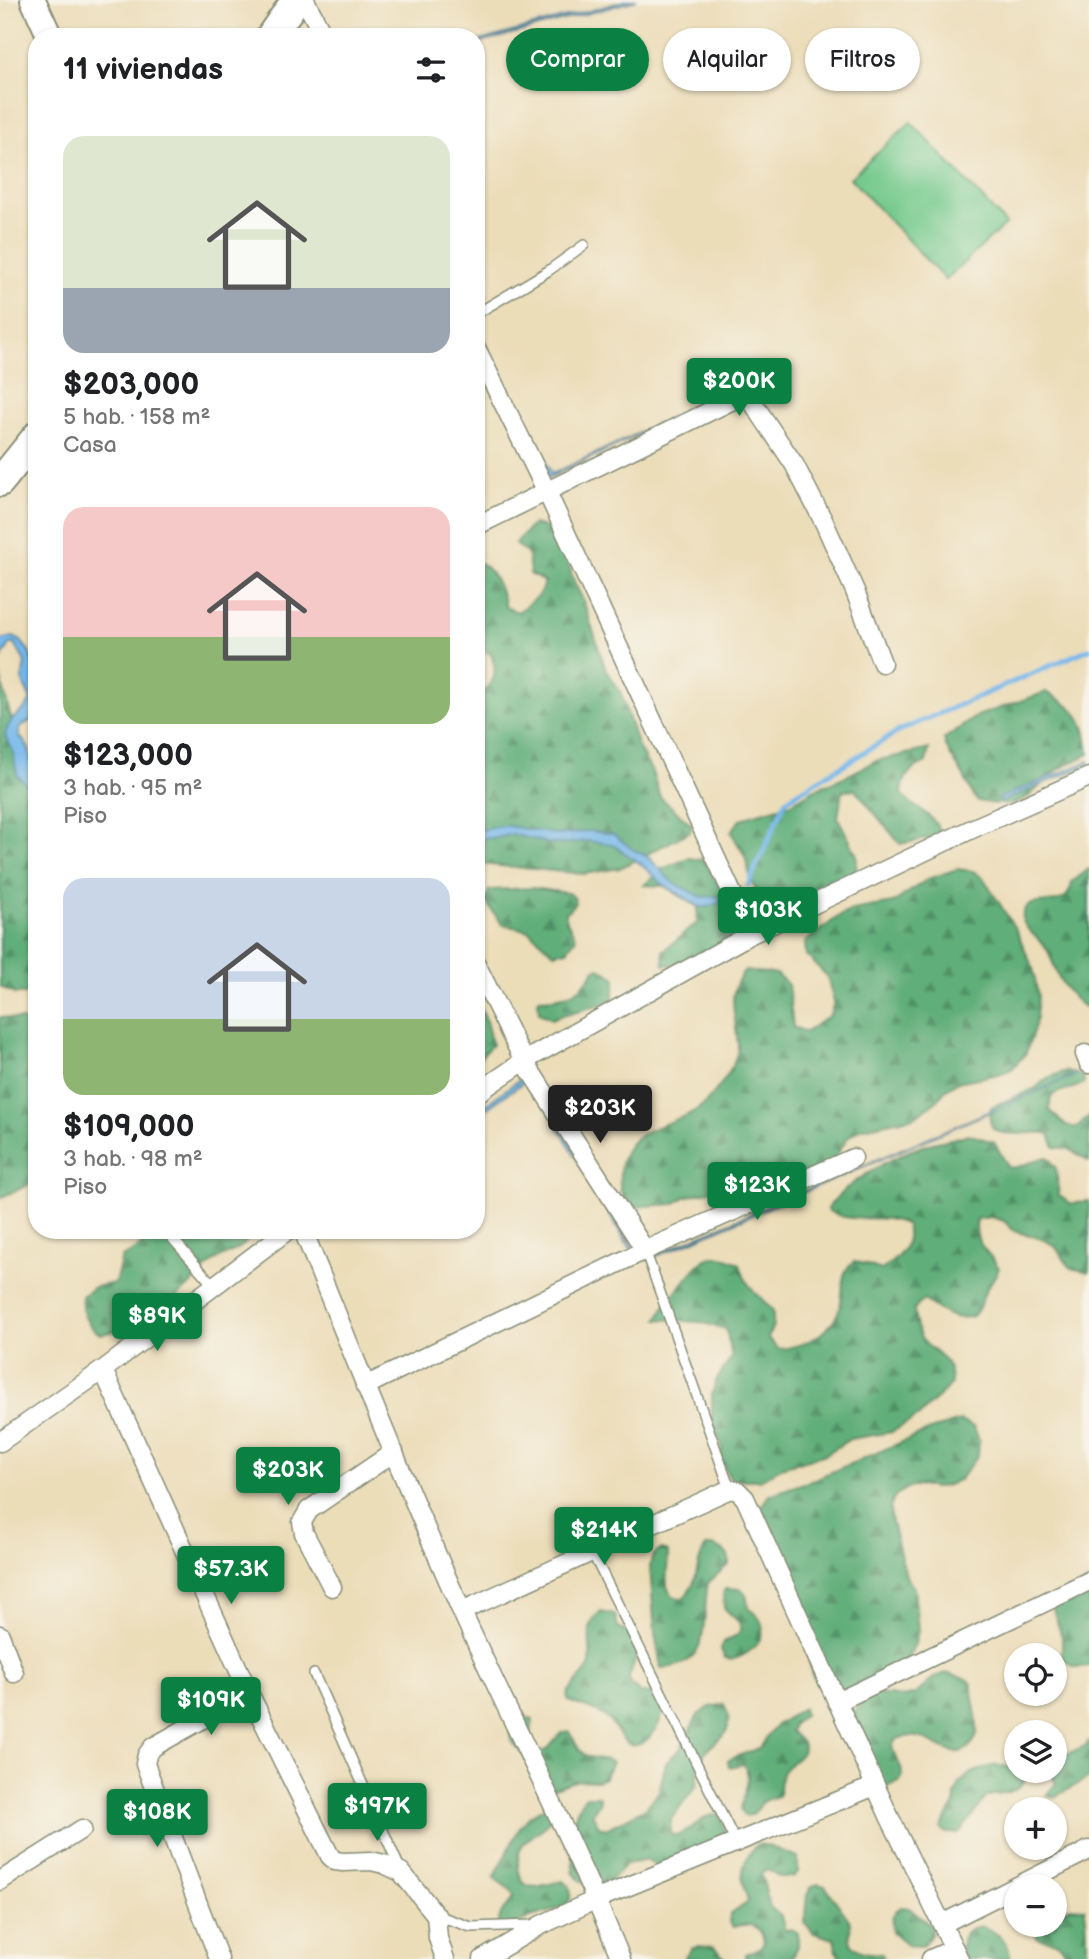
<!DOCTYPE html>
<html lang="es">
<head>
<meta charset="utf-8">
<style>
	body { margin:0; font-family:"Balsamiq Sans",sans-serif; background:#f6f6f6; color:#202124; height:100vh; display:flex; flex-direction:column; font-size:26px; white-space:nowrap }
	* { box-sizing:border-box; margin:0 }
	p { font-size:23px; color:#757577 }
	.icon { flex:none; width:38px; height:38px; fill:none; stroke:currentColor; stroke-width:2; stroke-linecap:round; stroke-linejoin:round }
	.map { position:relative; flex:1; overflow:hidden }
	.sheet { position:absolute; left:28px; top:28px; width:457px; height:1211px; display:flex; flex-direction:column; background:#fff; border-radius:28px; box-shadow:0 2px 5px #0004 }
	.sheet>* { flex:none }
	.guide { position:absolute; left:506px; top:28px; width:478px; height:63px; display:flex; gap:14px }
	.fabs { position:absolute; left:1004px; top:1643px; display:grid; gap:14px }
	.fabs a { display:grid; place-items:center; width:63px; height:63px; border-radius:50%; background:#fff; box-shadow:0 2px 5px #0004; font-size:35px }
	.price { position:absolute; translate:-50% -60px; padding:0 16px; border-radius:7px; background:#0b8043; color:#fff; font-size:23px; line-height:46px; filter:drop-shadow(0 2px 4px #0008) }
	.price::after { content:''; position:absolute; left:50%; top:42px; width:21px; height:16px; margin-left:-10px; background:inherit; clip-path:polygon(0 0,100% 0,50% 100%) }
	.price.on { background:#222; color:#fff }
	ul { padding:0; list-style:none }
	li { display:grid; align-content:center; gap:14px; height:371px; padding:0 35px }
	li span { display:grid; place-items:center; height:217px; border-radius:21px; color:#555 }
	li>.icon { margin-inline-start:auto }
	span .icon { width:126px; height:126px; fill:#fffc; stroke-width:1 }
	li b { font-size:30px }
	h2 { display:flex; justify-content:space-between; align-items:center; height:84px; padding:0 35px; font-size:30px }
	.chip { padding:0 24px; border-radius:32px; background:#fff; box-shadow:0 2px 5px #0004; font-size:24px; line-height:63px }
	.chip.on { background:#0b8043; color:#fff }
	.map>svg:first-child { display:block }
	.forest { fill:url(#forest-firs); stroke:#407656; stroke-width:2 }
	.garden { fill:#76ca8e; stroke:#4a8461; stroke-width:2 }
	.water { fill:#76b8eb; stroke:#4a7a90; stroke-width:2 }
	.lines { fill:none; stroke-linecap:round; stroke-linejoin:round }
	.stream { stroke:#76b8eb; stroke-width:5 }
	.lane-casing { stroke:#868d76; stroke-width:12 }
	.street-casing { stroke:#868d76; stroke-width:21 }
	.secondary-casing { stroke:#868d76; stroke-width:28 }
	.primary-casing { stroke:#868d76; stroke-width:32 }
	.lane { stroke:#fff; stroke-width:9 }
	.street { stroke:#fff; stroke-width:18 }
	.secondary { stroke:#fff; stroke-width:24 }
	.primary { stroke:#fff; stroke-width:28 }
</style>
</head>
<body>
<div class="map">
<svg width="1089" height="1959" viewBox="0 0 1089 1959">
	<defs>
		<pattern id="forest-firs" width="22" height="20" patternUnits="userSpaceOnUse" patternTransform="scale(1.75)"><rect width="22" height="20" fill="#60ae79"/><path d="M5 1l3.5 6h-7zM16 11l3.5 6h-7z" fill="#4f8f64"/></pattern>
	</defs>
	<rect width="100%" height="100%" fill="#f7f3e8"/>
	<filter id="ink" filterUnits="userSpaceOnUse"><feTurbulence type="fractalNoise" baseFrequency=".0143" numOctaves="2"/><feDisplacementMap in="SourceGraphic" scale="14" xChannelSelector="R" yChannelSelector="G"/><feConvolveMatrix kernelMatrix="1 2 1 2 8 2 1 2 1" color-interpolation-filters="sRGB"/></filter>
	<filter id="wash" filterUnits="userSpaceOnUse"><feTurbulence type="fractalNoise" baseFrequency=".00686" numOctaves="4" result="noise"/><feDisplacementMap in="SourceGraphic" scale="28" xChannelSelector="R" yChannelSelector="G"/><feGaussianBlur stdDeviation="1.57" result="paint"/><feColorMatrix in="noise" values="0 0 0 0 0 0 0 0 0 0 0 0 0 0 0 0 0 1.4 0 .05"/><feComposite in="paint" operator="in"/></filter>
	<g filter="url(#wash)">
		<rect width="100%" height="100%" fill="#ecddb9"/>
		<g class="forest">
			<path d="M533,524L559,531L574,582L583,600L606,670L621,693L638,747L652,772L660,797L692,825L690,831L684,835L620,868L584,874L481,864L476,857V699C493,685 500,674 490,653L476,650V561C494,568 501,589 505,607L518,612L539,595L545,582L530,574L528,554L515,544Z"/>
			<polygon points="0,675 10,715 37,794 37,994 14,994 0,986"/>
			<path d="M1046,692C1079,710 1085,717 1089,754C1077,761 1059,766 1050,776C1021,805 1018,808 977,801C971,793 968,784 963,775C956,762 947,754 944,739L977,716Z"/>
			<path d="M929,749L926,762C910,769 903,776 902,794C916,812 931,810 940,832L928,839L900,844L855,789L842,791L838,818L857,855L856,868L848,878L800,909L772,903L759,895L752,883L745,856L731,832L739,821L751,815L790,804L814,790L851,774L875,761Z"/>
			<polygon points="688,858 703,860 718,884 738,904 742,917 726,940 692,964 664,965 663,951 697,923 698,907 664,886 644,885 662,869"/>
			<path d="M957,869L973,871L984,879L1016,930L1033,968L1038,997L1035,1026L1026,1053L1012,1069L999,1074L957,1082L945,1090L937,1101L914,1117L859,1129L848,1137L833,1161L772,1188L743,1187L713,1190L685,1197L674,1204L631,1207C620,1196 619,1188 620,1173C623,1118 682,1131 709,1099C720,1086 733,1070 737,1053C739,1048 738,1042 737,1037C735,1011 726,992 745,971L777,974L788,985L793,1027L806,1032L830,1015L834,1002L827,976L806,955L805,942L839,916L852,910L893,903L928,879Z"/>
			<path d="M1089,869V1010C1074,1001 1061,985 1055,969C1052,962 1050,955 1047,949C1040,937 1015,926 1025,909C1034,895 1069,913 1072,882Z"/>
			<polygon points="532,888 568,893 574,897 575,903 566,913 566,920 576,938 567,950 554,953 529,931 502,924 485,901 489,890"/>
			<path d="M600,968L616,978L613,998C594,1010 572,1010 552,1019L539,1013L538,999C563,999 582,994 594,970Z"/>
			<polygon points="476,1002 485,1017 492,1045 476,1061"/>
			<polygon points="0,1017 37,1022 37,1181 0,1198"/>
			<path d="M1066,1071L1083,1076L1084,1083C1073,1091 1060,1088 1051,1097L1049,1110L1065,1125L1077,1128L1089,1116V1162L1069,1149L1055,1147L1049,1134C1033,1127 981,1150 991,1107L1036,1088L1047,1078Z"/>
			<path d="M968,1134L994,1142L1009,1168C1024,1168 1032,1159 1048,1157L1056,1168L1059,1195L1071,1204L1089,1201V1272L1071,1268L1054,1245L1042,1239L1014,1231L1004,1221L991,1217L977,1219C972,1244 987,1249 999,1268C995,1278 988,1285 984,1294C981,1303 979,1309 973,1316C951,1322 941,1311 924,1300L914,1309C915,1318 916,1330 921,1338C936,1359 950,1351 951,1384L919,1416L892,1432L850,1439L826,1454L785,1466L760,1480H731L720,1460L722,1447L712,1421V1394L716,1381L732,1357L726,1329L700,1322L658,1319C664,1303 674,1295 684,1282C701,1259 712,1248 740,1264C746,1289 758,1293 773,1311V1325L768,1338L778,1349C805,1347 836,1332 841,1302C845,1283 838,1277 854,1261L882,1270C899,1257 911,1247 906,1225C881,1211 850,1226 827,1210C842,1184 897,1154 926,1145C940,1140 954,1140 968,1134Z"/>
			<path d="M147,1230H252C247,1251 227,1251 212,1263C203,1270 197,1278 189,1286C174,1302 122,1333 100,1334C87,1326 80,1311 82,1296L94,1287L115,1283L122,1257C136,1250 144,1246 147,1230Z"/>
			<polygon points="960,1421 974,1427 979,1441 978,1455 960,1479 948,1485 934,1488 921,1485 907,1488 895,1496 890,1509 892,1523 906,1576 914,1588 918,1631 915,1644 908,1657 898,1667 861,1694 833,1691 820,1687 812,1675 799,1606 759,1521 760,1508 769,1495 810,1481 933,1429"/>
			<path d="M713,1546C723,1550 730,1552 729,1564L708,1583C701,1617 714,1667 661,1668L655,1634L650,1567C651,1558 653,1554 661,1550L668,1552C669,1568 658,1598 683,1598C701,1582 694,1562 706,1547Z"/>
			<polygon points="1089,1581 1089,1666 1074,1667 1062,1658 1062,1637 1053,1609 1056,1603"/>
			<path d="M726,1588L741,1589L746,1595L749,1609C778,1627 755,1655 730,1660L724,1657L721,1649L724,1642L737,1635L741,1629L739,1622L724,1608L723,1594Z"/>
			<path d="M601,1612L615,1615L618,1628L631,1633L639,1651L629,1677L630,1683L640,1693L655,1694L664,1705C664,1719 648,1749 631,1745C621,1742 616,1727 609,1720C598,1709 582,1708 569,1701L567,1695C572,1683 587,1675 590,1664C593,1644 582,1626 601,1612Z"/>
			<path d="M946,1673L966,1679L972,1684C971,1701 979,1718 977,1734C976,1740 972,1744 968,1748C954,1760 936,1743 922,1738C913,1736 903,1736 895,1740L892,1746C894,1759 905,1766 901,1780L888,1787L882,1786L861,1752L847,1746C845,1740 843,1731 845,1725C849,1714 866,1697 877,1695C889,1693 902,1700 915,1694C927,1687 931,1675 946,1673Z"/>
			<path d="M724,1704L729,1717L727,1732L706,1751L699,1764L697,1785L671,1819L670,1833L676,1836C694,1832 700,1813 719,1814L725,1829L721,1842L659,1868L647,1860L626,1864L601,1890C590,1889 578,1881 573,1871C573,1848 568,1814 586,1796H600V1802L592,1814L599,1826L606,1829L646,1808L659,1791L666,1763L681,1748L698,1715L710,1707Z"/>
			<path d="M803,1708L804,1715L793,1724L791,1731C794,1735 800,1739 802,1743C808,1757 785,1763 782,1774C779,1781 782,1788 778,1796C772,1798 766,1799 762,1803C755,1811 755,1816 744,1816L741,1809C743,1794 754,1777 743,1764L729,1767L728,1760L761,1747L768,1735L778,1724Z"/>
			<path d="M527,1718L533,1720L530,1733L533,1748L540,1752L547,1750L561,1733L568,1731C576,1739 577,1754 590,1757C598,1760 604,1757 612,1762L604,1778L598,1781L578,1780L551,1789L511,1740V1732L520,1721Z"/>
			<polygon points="1089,1741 1089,1778 1053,1798 1046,1795 1056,1784 1053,1778 1058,1758 1085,1746"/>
			<path d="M991,1766C1005,1765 1018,1767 1026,1777C1016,1800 1000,1788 986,1798L959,1833H945L941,1828L955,1803V1795L960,1783L971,1773Z"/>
			<path d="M543,1808L550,1810L552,1816C545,1830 534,1833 524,1843C519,1848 518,1856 518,1864C521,1899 541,1884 563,1881L569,1885C579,1912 544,1911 528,1918C517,1924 512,1934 499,1927C497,1913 507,1908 514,1897L512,1891L494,1878L520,1827L530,1816Z"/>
			<path d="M758,1844C766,1844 789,1854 798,1857V1872L793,1877H780L767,1869L761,1873L770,1907L781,1916L785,1930L792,1929L798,1933V1946L792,1959H745L746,1954L759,1948L764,1943C762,1924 749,1922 733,1927L729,1922L730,1915L748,1902C747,1896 745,1891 743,1885C740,1871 747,1853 758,1844Z"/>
			<path d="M817,1884L825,1886L849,1920C852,1927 849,1932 850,1939C853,1953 870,1953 882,1954L884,1959H841L837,1952L834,1939L814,1933L805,1923L808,1895L811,1888Z"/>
			<path d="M901,1907L909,1908L931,1926V1935L922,1946L908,1945L892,1932C891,1921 891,1913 901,1907Z"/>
			<path d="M1070,1907L1084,1908C1087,1915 1088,1951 1086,1959H1064C1067,1940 1051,1941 1038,1938L1034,1931L1038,1925H1055V1916Z"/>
			<path d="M982,1926C997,1933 1011,1941 1010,1959H962C960,1940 961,1928 982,1926Z"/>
			<polygon points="699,1946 714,1948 726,1959 684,1959 692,1948"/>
		</g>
		<polygon class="garden" points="911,122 1006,224 945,280 850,178"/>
		<g class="water">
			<polygon points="628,0 637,0 476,44 476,42"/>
			<polygon points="476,327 552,474 737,387 549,478"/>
			<path d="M13,637L20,640L29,651L34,666L37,717L20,727L19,736C35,750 27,759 37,770V807L34,804L30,788L17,775L13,751L5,736C11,711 22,718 31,700L22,680L25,662L15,644H10L0,661V640Z"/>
			<polygon points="1089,761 1089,764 1000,802 999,798"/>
			<polygon points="497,826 509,826 560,835 588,831 613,834 632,849 648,857 673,883 702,897 719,896 722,902 707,907 700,907 661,883 642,865 612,844 588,841 561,844 547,843 512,834 497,838 476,838 476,829 484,830"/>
			<polygon points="1077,1074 648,1260 639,1256 626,1243 531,1080 528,1079 476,1116 476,1112 524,1076 534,1079 628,1241 643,1257 647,1258"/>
		</g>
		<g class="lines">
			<polyline class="stream" points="748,885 786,800 899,731 1089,649"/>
		</g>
	</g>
	<g filter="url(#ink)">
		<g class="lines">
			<defs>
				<g id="lane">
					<polyline points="476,314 548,271 584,245"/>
					<polyline points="165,1230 214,1286"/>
					<polyline points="645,1250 730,1489"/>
					<polyline points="592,1552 736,1843"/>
					<polyline points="314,1674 401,1871"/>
					<polyline points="436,1915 471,1927 533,1925"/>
				</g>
				<g id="street">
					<polyline points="305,0 324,37"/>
					<polyline points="476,348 546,490 751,934"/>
					<polyline points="476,526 743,395 751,400 794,464 824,522 855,591 882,663"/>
					<polyline points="476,964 524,1061 645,1250"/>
					<polyline points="1085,1054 1089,1064"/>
					<polyline points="476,1094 524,1061 751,934 976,827 1089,777"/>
					<path d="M303,1230C354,1358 406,1486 462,1612C515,1728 573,1841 621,1959"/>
					<polyline points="103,1370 249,1693 330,1856 335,1861 343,1862 371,1861 384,1864 401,1872 436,1915 438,1938 445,1959"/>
					<polyline points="365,1386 639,1253 853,1158"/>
					<polyline points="0,1442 103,1370 288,1230"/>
					<polyline points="332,1587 304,1533 302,1522 309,1510 394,1452"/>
					<polyline points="462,1611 730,1489 738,1491 745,1498 889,1816 959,1959"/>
					<polyline points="0,1635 14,1673"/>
					<polyline points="837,1702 1089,1581"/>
					<polyline points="0,1881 82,1829"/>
					<polyline points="942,1924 1089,1850"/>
					<polyline points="219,1959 145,1764 147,1755 153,1747 249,1693"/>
					<polyline points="483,1959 541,1925 597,1899 875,1786"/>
					<polyline points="931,1959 954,1949"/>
				</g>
				<polyline id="secondary" points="33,0 50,37"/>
				<g id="primary">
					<polyline points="270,37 296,0"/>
					<polyline points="0,482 37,436"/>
				</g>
			</defs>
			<use href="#lane" class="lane-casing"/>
			<use href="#street" class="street-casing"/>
			<use href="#secondary" class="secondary-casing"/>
			<use href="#primary" class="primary-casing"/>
			<use href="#lane" class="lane"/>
			<use href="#street" class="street"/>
			<use href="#secondary" class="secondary"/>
			<use href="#primary" class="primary"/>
		</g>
	</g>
</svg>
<div class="fabs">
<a><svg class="icon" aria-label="locate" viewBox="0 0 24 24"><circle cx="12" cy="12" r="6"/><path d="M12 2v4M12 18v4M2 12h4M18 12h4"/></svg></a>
<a><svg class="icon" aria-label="layers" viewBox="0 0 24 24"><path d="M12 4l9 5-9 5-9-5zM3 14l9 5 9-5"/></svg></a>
<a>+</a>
<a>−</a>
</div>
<b class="price" style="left:739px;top:418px">$200K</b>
<b class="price" style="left:768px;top:947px">$103K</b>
<b class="price on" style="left:600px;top:1145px">$203K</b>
<b class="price" style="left:757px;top:1222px">$123K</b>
<b class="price" style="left:157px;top:1353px">$89K</b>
<b class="price" style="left:288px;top:1507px">$203K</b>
<b class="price" style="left:604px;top:1567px">$214K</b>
<b class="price" style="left:231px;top:1606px">$57.3K</b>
<b class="price" style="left:211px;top:1737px">$109K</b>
<b class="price" style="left:377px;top:1843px">$197K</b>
<b class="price" style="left:157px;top:1849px">$108K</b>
<div class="guide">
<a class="chip on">Comprar</a>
<a class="chip">Alquilar</a>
<a class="chip">Filtros</a>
</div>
<section class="sheet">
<h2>11 viviendas<svg class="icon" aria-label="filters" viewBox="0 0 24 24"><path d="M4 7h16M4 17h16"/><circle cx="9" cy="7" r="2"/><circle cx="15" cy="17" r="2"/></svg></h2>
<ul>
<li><span style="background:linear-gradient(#dfe7d0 70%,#9aa5b1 0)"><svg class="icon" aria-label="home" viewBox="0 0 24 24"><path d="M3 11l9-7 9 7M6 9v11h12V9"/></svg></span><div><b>$203,000</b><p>5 hab. · 158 m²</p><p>Casa</p></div></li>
<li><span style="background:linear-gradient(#f6c9c9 60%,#8fb573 0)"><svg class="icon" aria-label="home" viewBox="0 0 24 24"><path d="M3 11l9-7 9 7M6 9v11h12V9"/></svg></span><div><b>$123,000</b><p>3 hab. · 95 m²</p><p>Piso</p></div></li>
<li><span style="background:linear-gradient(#c9d6e8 65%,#8fb573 0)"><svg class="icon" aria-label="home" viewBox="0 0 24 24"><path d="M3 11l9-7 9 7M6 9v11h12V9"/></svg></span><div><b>$109,000</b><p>3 hab. · 98 m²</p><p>Piso</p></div></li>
</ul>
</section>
</div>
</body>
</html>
